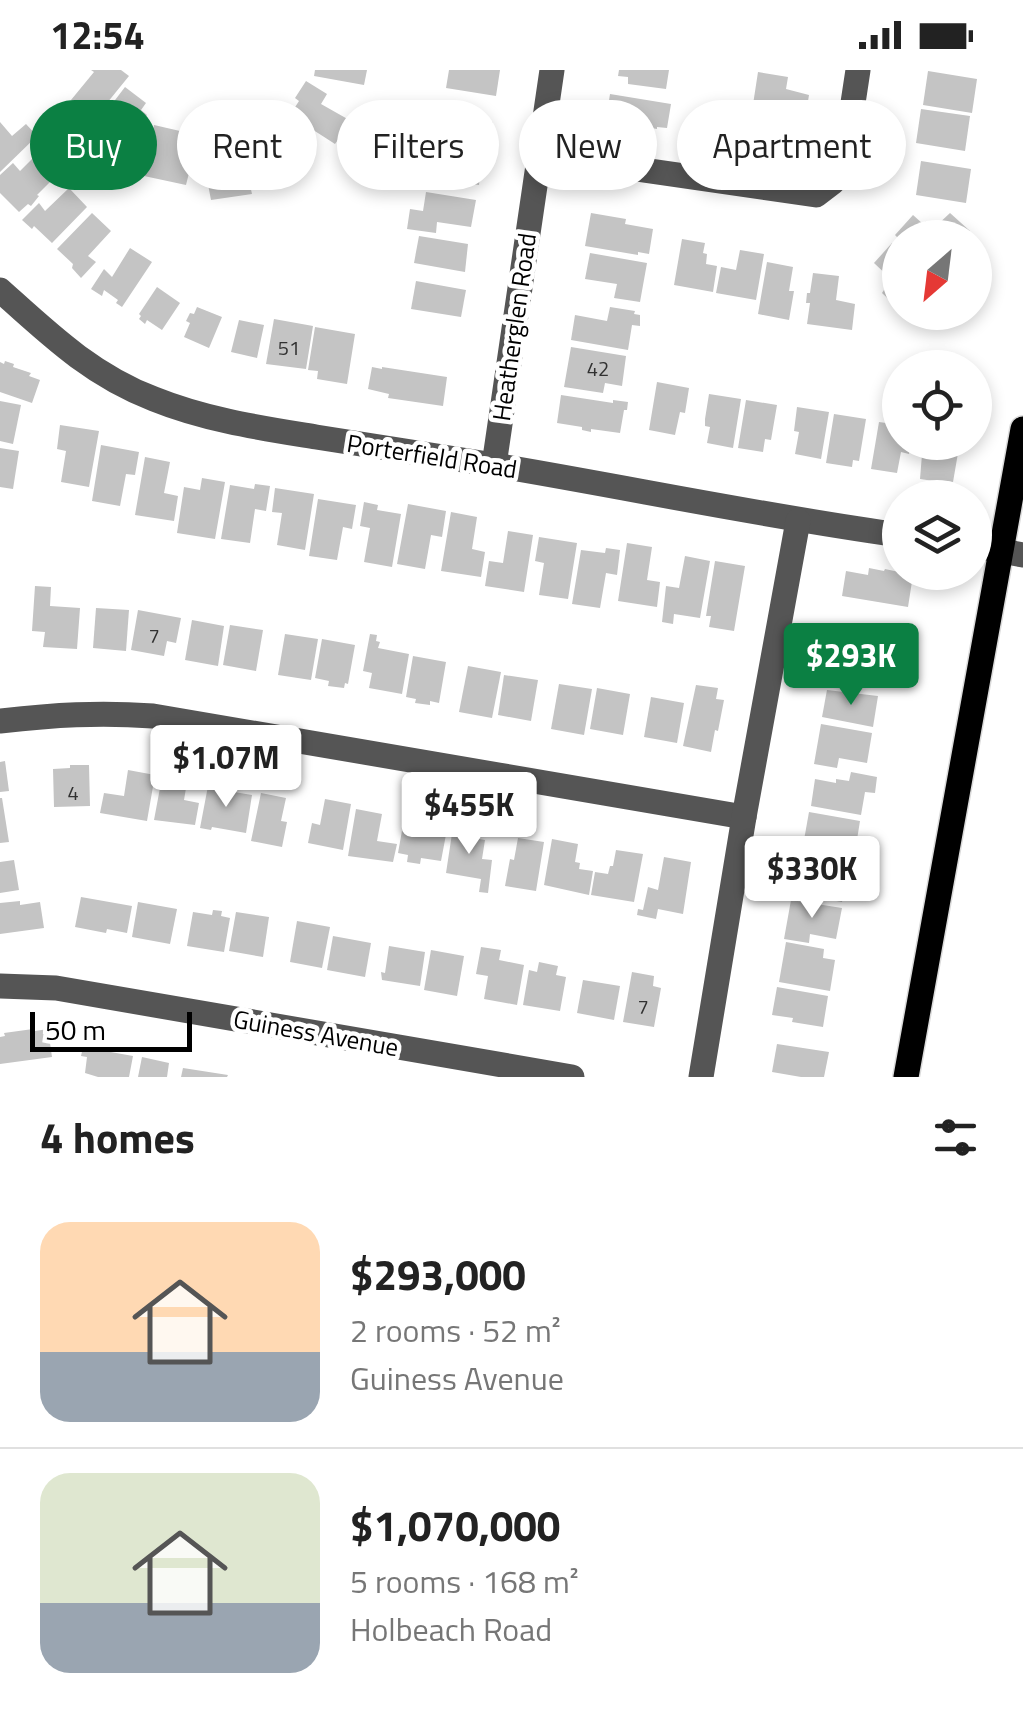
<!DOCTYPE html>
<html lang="en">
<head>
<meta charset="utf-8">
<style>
	body { margin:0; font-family:"Titillium Web",sans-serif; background:#f6f6f6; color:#222; height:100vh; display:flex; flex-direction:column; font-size:38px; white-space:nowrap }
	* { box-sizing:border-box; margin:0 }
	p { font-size:32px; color:#767676 }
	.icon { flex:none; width:55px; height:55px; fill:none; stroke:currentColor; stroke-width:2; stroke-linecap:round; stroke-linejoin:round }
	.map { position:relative; height:1007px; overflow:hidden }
	.side { display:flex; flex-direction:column; background:#fff; flex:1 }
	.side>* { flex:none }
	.guide { position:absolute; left:30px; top:30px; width:965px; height:90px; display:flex; gap:20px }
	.needle { width:65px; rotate:208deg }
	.controls { position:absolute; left:882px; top:150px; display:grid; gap:20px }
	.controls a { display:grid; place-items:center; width:110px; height:110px; border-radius:50%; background:#fff; box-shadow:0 5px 15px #0003; font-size:50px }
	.scale { position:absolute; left:30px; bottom:25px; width:162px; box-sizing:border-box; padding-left:10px; border:5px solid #000; border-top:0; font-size:28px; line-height:35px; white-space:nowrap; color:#000; -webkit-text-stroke:8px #fff; paint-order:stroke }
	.price { position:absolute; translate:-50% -85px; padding:0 22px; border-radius:10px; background:#fff; color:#222; font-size:32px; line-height:65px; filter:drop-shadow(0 2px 5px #0008) }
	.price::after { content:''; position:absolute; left:50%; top:60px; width:30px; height:22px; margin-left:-15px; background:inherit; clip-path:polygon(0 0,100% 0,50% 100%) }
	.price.on { background:#0b8043; color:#fff }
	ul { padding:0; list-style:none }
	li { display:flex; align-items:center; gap:30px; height:250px; padding:0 40px }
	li+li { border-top:2px solid #e0e0e0 }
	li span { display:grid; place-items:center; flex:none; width:280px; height:200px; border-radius:30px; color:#555 }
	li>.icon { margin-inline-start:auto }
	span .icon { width:120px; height:120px; fill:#fffc; stroke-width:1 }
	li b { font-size:42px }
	h2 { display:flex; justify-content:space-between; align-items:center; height:120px; padding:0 40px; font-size:42px }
	.chip { padding:0 35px; border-radius:45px; background:#fff; box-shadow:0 5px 15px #0003; font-size:35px; line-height:90px }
	.chip.on { background:#0b8043; color:#fff }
	.status { display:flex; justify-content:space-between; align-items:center; height:70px; padding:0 50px; background:#fff; direction:ltr }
	.status svg { height:28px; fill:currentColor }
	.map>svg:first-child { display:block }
	.building { fill:#c4c4c4 }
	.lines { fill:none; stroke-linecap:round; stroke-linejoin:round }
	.major-casing { stroke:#dbdbdb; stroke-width:28 }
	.minor { stroke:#555; stroke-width:25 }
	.major { stroke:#000; stroke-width:25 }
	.labels { text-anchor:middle; stroke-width:9; stroke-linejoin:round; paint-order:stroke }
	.number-label { font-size:20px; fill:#313131 }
	.street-label { font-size:25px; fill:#000; stroke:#fff }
</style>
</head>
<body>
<div class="status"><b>12:54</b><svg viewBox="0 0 49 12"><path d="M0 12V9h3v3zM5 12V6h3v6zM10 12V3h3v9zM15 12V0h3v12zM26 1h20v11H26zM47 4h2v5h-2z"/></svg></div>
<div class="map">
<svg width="1023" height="1007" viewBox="0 0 1023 1007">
	<rect width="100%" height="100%" fill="#fff"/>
	<g class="building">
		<polygon points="91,0 121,0 129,6 94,49 71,30 94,2"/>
		<polygon points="315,0 367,0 364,15 314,6"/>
		<polygon points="449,0 500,0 496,26 446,18"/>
		<polygon points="619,0 669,0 666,19 628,14 628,7 618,6"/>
		<polygon points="928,1 977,9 972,43 923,35"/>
		<polygon points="758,2 788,7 786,19 809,25 805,49 752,41"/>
		<polygon points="306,11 327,24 321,34 351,51 335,74 290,45 299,31 295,28"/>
		<polygon points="125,17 146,33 141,40 147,45 136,60 143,67 128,86 93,59"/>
		<polygon points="610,24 671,34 667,58 657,57 657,59 606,50"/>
		<polygon points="921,39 970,46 965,81 916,73"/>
		<polygon points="442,43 493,52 488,80 438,71"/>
		<polygon points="739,45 800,56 795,86 734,76"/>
		<polygon points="0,52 12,66 26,54 37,66 0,102"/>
		<polygon points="154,55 180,61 178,67 186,70 182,89 192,91 186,115 144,106"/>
		<polygon points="269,55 272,60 279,55 290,71 299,66 313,86 275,111 247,69"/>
		<polygon points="239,65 252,124 211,130 201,78 218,75 217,70"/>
		<polygon points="426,77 481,85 479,115 431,108 434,95 423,92"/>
		<polygon points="35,86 55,107 37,125 39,126 31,136 28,134 19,142 0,123 0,105 13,93 20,101"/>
		<polygon points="921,91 971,99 966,133 916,125"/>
		<polygon points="69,118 87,137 52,173 34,156 32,159 22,150 39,133 45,141"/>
		<polygon points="426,122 476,130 471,157 437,152 436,163 407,159 410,139 423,141"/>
		<polygon points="92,143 111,161 88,186 96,192 81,208 72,198 73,194 57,179"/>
		<polygon points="591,143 626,149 625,154 653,159 649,184 638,182 638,185 585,176"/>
		<polygon points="950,143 970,161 964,168 898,168 895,165 913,145 923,154 926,151 934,158"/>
		<polygon points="419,166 468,174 465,202 414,193"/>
		<polygon points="682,169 705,173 703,183 707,184 706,194 717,196 713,222 674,215"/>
		<polygon points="892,173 900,180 900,240 882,223 891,209 874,193"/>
		<polygon points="130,178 152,192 122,237 116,233 118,230 104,220 102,226 91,219 104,199 112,207"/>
		<polygon points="740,180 764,184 756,230 716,223 721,197 736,200"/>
		<polygon points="590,183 647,193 640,232 614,228 617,214 585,209"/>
		<polygon points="767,192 793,197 789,221 794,221 789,250 758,244"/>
		<polygon points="813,203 839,206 836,230 855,234 852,260 807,254 810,233 806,233 807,223 810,223"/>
		<polygon points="416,211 466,220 461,247 411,239"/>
		<polygon points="157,217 180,233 162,260 147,250 145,254 139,249 141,246 139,244"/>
		<polygon points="197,237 222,247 209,278 184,267 190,253 186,251 190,243 194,244"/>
		<polygon points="610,237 635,241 634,244 640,245 640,256 632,255 628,280 571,270 575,245 607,251"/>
		<polygon points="274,249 313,256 306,299 266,294"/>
		<polygon points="239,250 264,255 257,288 231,282"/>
		<polygon points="315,257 355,264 347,314 317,309 318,301 308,300"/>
		<polygon points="571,277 626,286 622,316 605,313 603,323 564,317"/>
		<polygon points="5,291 14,294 13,297 31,303 29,306 40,310 32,333 0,322 0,292 4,294"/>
		<polygon points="372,297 382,299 382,297 447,307 443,336 388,328 389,324 368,319"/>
		<polygon points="657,312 689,318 685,343 680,342 675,365 649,360"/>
		<polygon points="709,324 741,329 733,378 707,373 710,357 705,356 705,349"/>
		<polygon points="561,325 613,333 613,330 628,332 627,340 624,340 620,363 591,359 591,362 582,360 582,357 557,353"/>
		<polygon points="746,330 777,335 771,370 765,369 763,382 738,378"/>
		<polygon points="0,331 21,335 13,374 0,371"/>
		<polygon points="797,337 829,342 821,389 795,384 799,362 794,361"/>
		<polygon points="834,344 866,349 859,391 853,390 852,397 826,393"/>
		<polygon points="879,352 900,355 900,372 911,372 909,384 901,382 897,403 871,399"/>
		<polygon points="60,355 99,361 89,417 61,412 66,381 57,379"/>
		<polygon points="923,372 955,372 953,382 958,383 953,412 948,411 948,413 920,409"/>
		<polygon points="101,375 139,382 135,405 126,404 120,436 92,431"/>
		<polygon points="0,378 19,381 13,419 0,417"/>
		<polygon points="145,387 170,392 164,423 178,426 174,451 135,445"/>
		<polygon points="202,408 225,412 215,469 177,463 184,417 200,420"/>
		<polygon points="255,414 270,416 266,441 255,439 250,473 221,469 230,415 254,419"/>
		<polygon points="275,418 314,424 305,480 277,475 282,443 272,442"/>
		<polygon points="318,429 356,435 352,459 343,457 337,490 309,486"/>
		<polygon points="364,432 378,435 377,440 401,444 392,497 364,492 370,458 360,456"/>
		<polygon points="408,434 446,441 442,467 431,465 425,499 397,494"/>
		<polygon points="451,442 477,447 472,479 485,482 481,507 441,501"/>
		<polygon points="508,461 533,465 524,522 485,516 489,491 503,493"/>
		<polygon points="539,467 577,473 568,529 539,525 544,493 535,491"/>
		<polygon points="627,473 652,477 647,510 660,512 657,537 618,531"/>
		<polygon points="606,478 620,480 617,505 606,503 600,538 572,534 581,480 605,483"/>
		<polygon points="685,486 710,491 700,548 674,544 673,554 662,552 666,516 679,518"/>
		<polygon points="715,491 745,496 734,561 709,557 711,546 706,546"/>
		<polygon points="869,498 884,501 885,499 913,505 908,537 842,526 846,501 868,505"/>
		<polygon points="35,516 51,517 50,536 80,538 77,579 43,577 45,562 32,561"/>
		<polygon points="96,538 129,540 126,581 93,578"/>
		<polygon points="138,540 181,548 176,573 167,571 164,586 131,580"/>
		<polygon points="192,550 224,556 218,596 185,590"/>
		<polygon points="230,555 263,560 256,601 223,595"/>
		<polygon points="855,562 895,569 889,606 849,600"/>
		<polygon points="285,564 318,569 311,610 278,605"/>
		<polygon points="370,564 377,565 376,571 380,572 378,578 409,584 402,624 369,618 372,603 363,601"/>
		<polygon points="322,569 355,575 348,614 345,613 344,618 328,616 329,611 315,608"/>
		<polygon points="413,586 446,592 439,633 430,631 430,635 415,633 416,629 406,627"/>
		<polygon points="468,596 501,602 492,648 459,642"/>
		<polygon points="504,605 538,610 531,651 498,645"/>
		<polygon points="559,614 592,619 584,665 551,659"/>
		<polygon points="696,615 718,618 716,629 724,630 718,661 715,660 711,682 683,676"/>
		<polygon points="597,618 630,624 623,665 590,659"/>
		<polygon points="827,620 878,626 873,657 822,647"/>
		<polygon points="651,627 684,633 677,673 644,667"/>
		<polygon points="821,654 872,663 867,693 839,688 837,698 814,694"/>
		<polygon points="5,691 9,721 0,722 0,692"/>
		<polygon points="70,695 89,695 90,736 54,737 53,699 70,698"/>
		<polygon points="128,700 155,705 147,751 100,743 104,723 124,726"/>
		<polygon points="163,702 188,706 184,730 199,733 195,755 154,750"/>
		<polygon points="851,702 877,707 875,723 865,722 861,745 811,736 815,709 836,713 836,709 849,711"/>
		<polygon points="208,716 235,719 234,722 252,725 246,763 212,757 211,760 200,758"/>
		<polygon points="261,723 286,728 281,751 287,752 282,777 251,771"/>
		<polygon points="0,728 2,728 9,772 0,773"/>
		<polygon points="325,729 351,734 343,780 308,773 312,753 320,755"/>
		<polygon points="356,739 382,744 377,771 397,774 393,792 348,786"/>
		<polygon points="809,742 860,751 855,782 804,770"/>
		<polygon points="405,744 437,749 436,752 448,754 441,791 421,788 420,794 407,792 408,785 398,783"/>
		<polygon points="453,757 481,761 479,769 485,770 482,789 492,790 488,823 479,822 481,809 446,803"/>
		<polygon points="518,768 544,772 536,821 505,816 510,789 514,790"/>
		<polygon points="552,769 578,774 575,792 580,793 579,799 593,801 589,825 544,815"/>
		<polygon points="616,780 643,784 634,832 591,825 595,802 608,804 610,796 613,796"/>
		<polygon points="664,787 691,792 683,844 658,839 656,849 637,845 638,839 643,840 648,817 658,820"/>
		<polygon points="14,790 19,820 0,823 0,792"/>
		<polygon points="796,796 817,800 818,796 848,802 842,832 791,823"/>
		<polygon points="81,827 132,836 127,863 107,859 106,863 75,857"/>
		<polygon points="791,830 842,838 836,869 810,864 809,873 784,869"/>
		<polygon points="20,831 20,835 40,832 44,858 0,864 0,833"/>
		<polygon points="138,832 177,839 170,874 132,867"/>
		<polygon points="213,840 222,841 221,846 230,848 224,882 187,876 193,842 212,845"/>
		<polygon points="236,842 269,847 263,887 229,881"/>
		<polygon points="297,851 330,857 322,898 290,892"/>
		<polygon points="333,866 371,873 365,907 327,900"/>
		<polygon points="786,872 824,879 823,888 835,890 830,921 779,912"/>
		<polygon points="389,876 425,882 420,916 382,910 381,902 385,903"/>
		<polygon points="481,877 501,880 499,890 524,895 517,935 484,929 488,906 476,904"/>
		<polygon points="431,880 464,886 457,926 424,920"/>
		<polygon points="539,892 558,896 556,905 566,907 560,941 523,935 529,900 537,902"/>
		<polygon points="632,902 654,906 653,916 661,918 654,957 623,952"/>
		<polygon points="583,910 620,916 614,950 577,943"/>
		<polygon points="777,917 828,926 823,957 792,952 793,948 772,945"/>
		<polygon points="33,959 35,961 48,959 52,987 0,994 0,967 5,966 4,963"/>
		<polygon points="777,974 829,982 824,1007 801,1007 772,1002"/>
		<polygon points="83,977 133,986 129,1007 98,1007 85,1003 87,987 81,986"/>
		<polygon points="142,987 169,993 167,1007 138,1007"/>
		<polygon points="183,998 228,1005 227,1007 181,1007"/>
	</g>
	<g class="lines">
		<defs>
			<polyline id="major" points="906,1007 1023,359"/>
		</defs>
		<use href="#major" class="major-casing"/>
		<g class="minor">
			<polyline points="539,85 816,125 833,112 844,92 858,0"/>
			<path d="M0,220C49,264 91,305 154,329C206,350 261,358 316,367C373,376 431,385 488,394C626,417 762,446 900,465"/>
			<polyline points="494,395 552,0"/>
			<polyline points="975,476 1023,485"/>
			<path d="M0,651C54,645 98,642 153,646L744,747"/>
			<polyline points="0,916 56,918 572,1007"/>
			<polyline points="701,1007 744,747 798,451"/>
		</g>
		<use href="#major" class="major"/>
	</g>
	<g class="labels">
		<g class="number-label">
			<text x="289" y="285">51</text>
			<text x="598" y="306">42</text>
			<text x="154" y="573">7</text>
			<text x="73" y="730">4</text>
			<text x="643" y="944">7</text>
		</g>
		<g class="street-label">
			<text transform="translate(514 257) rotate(-82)" y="9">Heatherglen Road</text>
			<text transform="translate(432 386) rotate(9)" y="9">Porterfield Road</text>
			<text transform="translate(316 963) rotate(10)" y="9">Guiness Avenue</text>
		</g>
	</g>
</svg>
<div class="controls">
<a><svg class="needle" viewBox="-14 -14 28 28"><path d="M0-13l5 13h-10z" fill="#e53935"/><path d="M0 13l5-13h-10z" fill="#767676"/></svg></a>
<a><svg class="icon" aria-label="locate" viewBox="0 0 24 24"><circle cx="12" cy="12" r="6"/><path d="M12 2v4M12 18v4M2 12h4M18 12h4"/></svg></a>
<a><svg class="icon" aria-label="layers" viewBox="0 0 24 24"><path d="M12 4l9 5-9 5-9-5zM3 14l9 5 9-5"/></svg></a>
</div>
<div class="scale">50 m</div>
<b class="price on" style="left:851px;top:638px">$293K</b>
<b class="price" style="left:226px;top:740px">$1.07M</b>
<b class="price" style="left:469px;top:787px">$455K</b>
<b class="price" style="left:812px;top:851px">$330K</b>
<div class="guide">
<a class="chip on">Buy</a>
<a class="chip">Rent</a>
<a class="chip">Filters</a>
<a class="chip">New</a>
<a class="chip">Apartment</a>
</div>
</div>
<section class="side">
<h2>4 homes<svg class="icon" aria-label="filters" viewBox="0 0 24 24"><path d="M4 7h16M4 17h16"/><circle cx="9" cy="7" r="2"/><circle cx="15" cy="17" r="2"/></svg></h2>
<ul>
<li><span style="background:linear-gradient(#ffd9b3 65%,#9aa5b1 0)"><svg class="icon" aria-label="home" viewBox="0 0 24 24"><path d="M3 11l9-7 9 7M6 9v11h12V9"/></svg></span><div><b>$293,000</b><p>2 rooms · 52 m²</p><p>Guiness Avenue</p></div></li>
<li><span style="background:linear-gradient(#dfe7d0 65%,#9aa5b1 0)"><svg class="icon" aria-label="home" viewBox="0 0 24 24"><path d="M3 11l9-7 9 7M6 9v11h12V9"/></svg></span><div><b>$1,070,000</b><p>5 rooms · 168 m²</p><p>Holbeach Road</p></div></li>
</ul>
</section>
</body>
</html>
